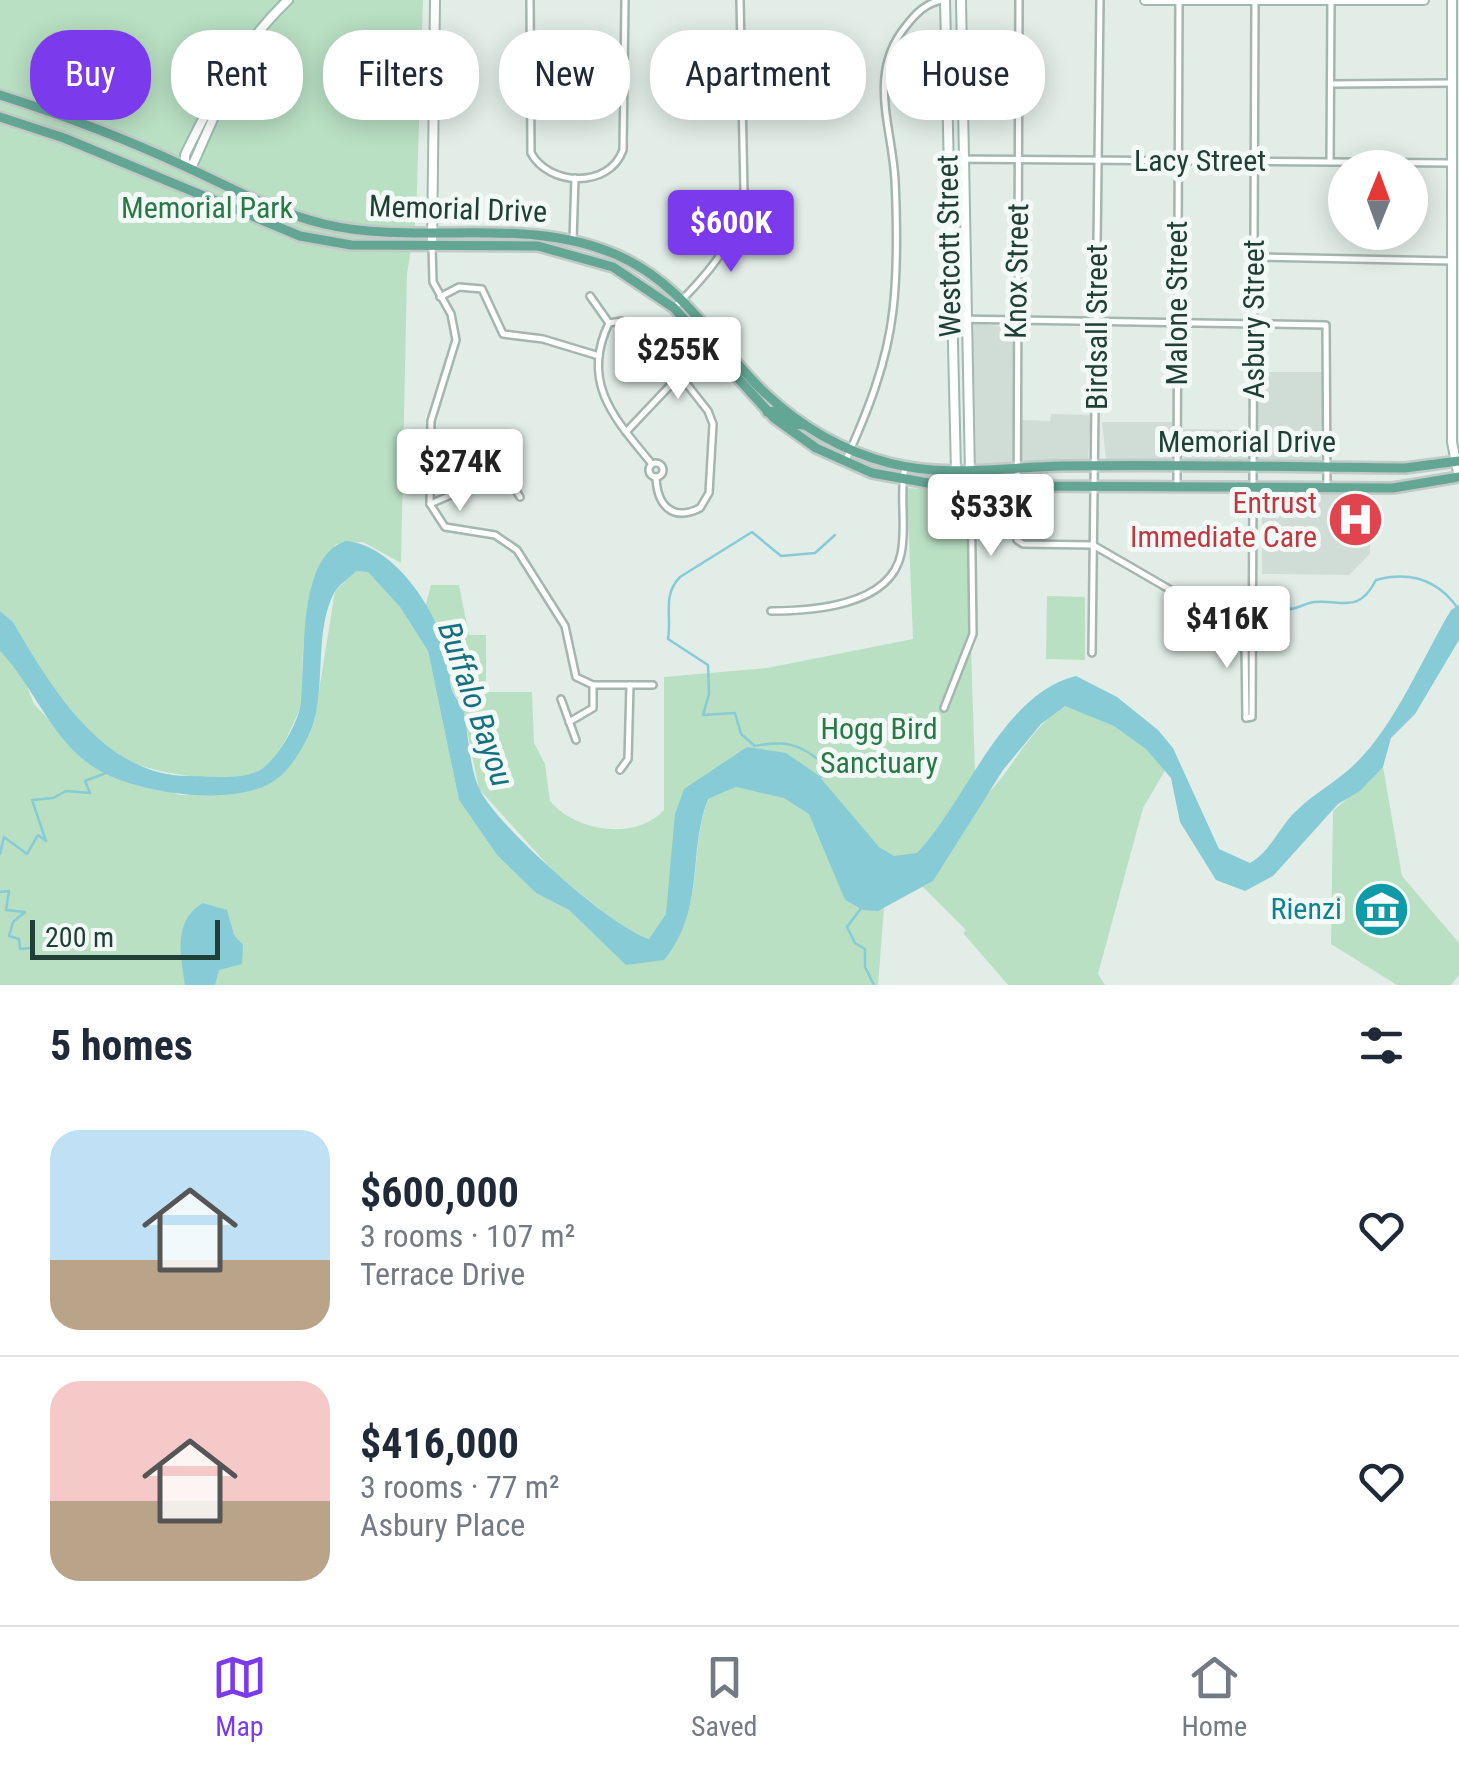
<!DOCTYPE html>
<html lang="en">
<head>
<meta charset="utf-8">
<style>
	body { margin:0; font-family:"Roboto Condensed",sans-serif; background:#f2f2f3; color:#1f2937; height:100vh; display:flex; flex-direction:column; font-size:38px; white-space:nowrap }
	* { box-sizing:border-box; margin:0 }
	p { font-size:32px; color:#747a83 }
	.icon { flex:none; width:55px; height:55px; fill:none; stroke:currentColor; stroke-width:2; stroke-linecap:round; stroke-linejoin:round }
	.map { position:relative; height:985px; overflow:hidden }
	.details { display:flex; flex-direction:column; background:#fff; flex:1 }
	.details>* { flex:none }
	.guide { position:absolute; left:30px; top:30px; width:1400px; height:90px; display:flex; gap:20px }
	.needle { width:65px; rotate:1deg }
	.tools { position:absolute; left:1328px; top:150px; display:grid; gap:20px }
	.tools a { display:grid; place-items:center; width:100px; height:100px; border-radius:50%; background:#fff; box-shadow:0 5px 25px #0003; font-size:50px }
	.scale { position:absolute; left:30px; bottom:25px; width:190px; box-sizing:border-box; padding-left:10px; border:5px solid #204037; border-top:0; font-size:28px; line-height:35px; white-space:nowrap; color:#204037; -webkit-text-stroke:8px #f3f9f6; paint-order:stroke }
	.price { position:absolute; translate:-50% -85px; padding:0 22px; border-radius:10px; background:#fff; color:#222; font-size:32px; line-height:65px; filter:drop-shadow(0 2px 5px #0008) }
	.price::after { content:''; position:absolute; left:50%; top:60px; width:30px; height:22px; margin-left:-15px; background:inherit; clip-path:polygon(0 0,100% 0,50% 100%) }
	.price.selected { background:#7c3aed; color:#fff }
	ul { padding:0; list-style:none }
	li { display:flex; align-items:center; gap:30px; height:250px; padding:0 50px }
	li+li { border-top:2px solid #e0e1e3 }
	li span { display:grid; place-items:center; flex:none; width:280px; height:200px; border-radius:30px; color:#555 }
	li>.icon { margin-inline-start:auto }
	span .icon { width:120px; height:120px; fill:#fffc; stroke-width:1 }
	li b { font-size:42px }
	h2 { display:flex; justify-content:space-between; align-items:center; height:120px; padding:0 50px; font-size:42px }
	.pill { padding:0 35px; border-radius:40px; background:#fff; box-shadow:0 5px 25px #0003; font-size:35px; line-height:90px }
	.pill.selected { background:#7c3aed; color:#fff }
	.dock { display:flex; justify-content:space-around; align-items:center; height:140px; border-top:2px solid #e0e1e3; background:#fff; font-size:28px; color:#747a83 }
	.dock a { display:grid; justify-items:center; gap:5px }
	.dock .selected { color:#7c3aed }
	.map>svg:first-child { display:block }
	.built { fill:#d0ddd7 }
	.green { fill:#b9e0c3 }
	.water { fill:#86cbd6 }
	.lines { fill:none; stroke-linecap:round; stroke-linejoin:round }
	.stream { stroke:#86cbd6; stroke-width:2.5 }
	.street-casing { stroke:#a4b6af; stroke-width:10 }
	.secondary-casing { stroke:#9fbab0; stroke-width:12 }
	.primary-casing { stroke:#c1cac7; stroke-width:14 }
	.street { stroke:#fff; stroke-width:5 }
	.secondary { stroke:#fff; stroke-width:8 }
	.primary { stroke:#63a693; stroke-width:9 }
	.labels { text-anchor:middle; stroke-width:10; stroke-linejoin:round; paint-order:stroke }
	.street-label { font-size:30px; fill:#204037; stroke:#f3f9f6 }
	.park-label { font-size:30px; fill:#287946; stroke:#f3f9f6 }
	.health-label { font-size:30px; fill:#be3a42; stroke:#f3f9f6; text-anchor:end }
	.culture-label { font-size:30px; fill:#0d838f; stroke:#f3f9f6; text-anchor:end }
	.water-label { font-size:32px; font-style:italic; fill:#167080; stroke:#f3f9f6 }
</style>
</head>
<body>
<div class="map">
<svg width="1459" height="985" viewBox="0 0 1459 985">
	<rect width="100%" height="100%" fill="#e2ede8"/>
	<g class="built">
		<polygon points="975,323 1015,328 1012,464 976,466 974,462 971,328"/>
		<polygon points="1258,372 1323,372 1321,461 1258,460"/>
		<polygon points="1051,414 1091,415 1088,460 1022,461 1022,420 1050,421"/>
		<polygon points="1102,422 1173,422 1173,458 1168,462 1106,460"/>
		<polygon points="1181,429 1250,430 1249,459 1183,461"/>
		<polygon points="1262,492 1370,493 1370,554 1349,575 1262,574"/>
	</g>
	<g class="green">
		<path d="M0,0H423L416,217L407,274L401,563L363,542L336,544C315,578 306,610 303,651C301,670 306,694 299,711C291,729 279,758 262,769C233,788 142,773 115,754C70,722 40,668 13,622L0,611Z"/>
		<path d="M907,488L966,492L976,803C1009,781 1024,731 1065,706C1100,710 1145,742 1166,769L1143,808L1098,974L1105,985H1008L963,933L966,930L920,884C837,932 848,857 810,813L845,900L863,910L884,908L878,985H0V651L22,674L34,704L94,767L180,795L246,791L277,779L314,722L335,591L356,571L368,572L400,607L428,651L459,800L497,855L536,893L569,910L626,964L663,960C706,909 688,855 708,799L736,787L783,796L737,782C676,796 686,850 678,898C675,914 667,929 662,944V920L650,939L632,935L554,872L479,789L462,706L452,690L448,654L425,608L431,585H459L469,635H486V692H532L534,743L545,764L550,801C576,832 636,841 664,810V677L767,668L913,639Z"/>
		<polygon points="1047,596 1085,597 1085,660 1046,659"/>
		<polygon points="1383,767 1402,876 1459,943 1459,975 1451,985 1397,985 1331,944 1333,811"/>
	</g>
	<g class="water">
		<path d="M346,541C395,545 436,610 448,655C451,667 448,681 453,693C457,700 462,705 464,713C469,737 469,766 479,788C495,825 613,929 649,939L666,914L675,814L684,789L747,747L786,753L818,775L879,847L894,856L917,853C966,802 1002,694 1076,676L1117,697L1158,730L1173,748L1219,849L1250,863C1270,852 1278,829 1295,812C1314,793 1338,781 1356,763C1395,725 1423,657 1451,610L1459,605V640L1415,714L1391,738L1383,767L1360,791L1338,804L1273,876L1245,891L1216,880L1180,822L1171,778L1146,749L1114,726L1065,706L1041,724L1003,770L933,881L878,911L863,910L845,900L809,814L784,798L736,787L708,799C687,854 706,909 664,960L626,965L569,910L536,893L497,855L459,800L428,651L400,607L368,572L356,571C350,578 338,585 334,593C315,630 325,681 314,721C309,738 293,767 278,778C239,810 134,793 95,768C51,740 34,686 0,651V611L13,622C51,687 102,775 188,776C209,776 246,781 263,768C279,756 299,722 301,702C306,662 296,556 346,541Z"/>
		<path d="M203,903L227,910L234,935L243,945L242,964L219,970L215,985H185C181,956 172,921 203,903Z"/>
	</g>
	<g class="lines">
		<g class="stream">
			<path d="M1280,604L1291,609C1299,608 1306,603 1314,602C1342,599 1358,615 1376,580C1410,571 1438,579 1459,610"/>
			<path d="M821,777V762C798,742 783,741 755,746L741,734L735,713L703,715L709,694L708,665L668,639C672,616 662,595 680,577L752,532L781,556L815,553L835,535"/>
			<polyline points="0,854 4,837 27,854 38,835 46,841 32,800 53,798 66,791 90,793 85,781 106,773"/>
			<polyline points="0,892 9,891 6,910 25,912 13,922 9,936 19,939 20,949 31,948"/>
			<polyline points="862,907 847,927 855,943 865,949 865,967 874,985"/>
		</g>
		<defs>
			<g id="street">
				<path d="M530,0L531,153C549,186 609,189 623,150L625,0"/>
				<polyline points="1019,0 1017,540 1023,544 1093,545 1252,637"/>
				<polyline points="1331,84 1453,83"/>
				<polyline points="947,159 1453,163"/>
				<polyline points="1330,162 1331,0"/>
				<polyline points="573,240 575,178"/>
				<polyline points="432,246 433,282 451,314 456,340 431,421 430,504 445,527 495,535 517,550 565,626 576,677 593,685 653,685"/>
				<polyline points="1254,257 1451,261"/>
				<polyline points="590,296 609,323"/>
				<polyline points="440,297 459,287 482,289 503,334 543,339 599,356"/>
				<path d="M674,308C711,271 735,244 744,192L740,0"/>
				<polyline points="952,319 1326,325 1327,488"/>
				<path d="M629,325L622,321L609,323C580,383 615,419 652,464"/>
				<polyline points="626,432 680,375 713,352"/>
				<path d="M845,462C867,413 887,364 893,310C898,267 897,223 895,180C892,126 867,73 906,26C916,13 926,3 942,0"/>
				<circle cx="656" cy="470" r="7"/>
				<circle cx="509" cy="478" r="7"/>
				<path d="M656,477C657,505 672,522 700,508L709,493L713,424L708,411L660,350"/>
				<polyline points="512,484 520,497"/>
				<polyline points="1177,486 1179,0"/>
				<polyline points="430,504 465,489 503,481"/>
				<path d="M771,611C812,611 890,606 901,554C907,526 899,496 905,467"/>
				<polyline points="1092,653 1100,0"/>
				<polyline points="561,699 576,740"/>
				<polyline points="944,708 973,634 971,485"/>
				<polyline points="1246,718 1252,717 1255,0"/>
				<polyline points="1246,718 1245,645 1250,639"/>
				<polyline points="569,722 593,708 593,685"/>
				<polyline points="620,770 628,759 630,685"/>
			</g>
			<g id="secondary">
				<polyline points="945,0 956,472 967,483"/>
				<polyline points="961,0 970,475"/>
				<polyline points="1145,0 1424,0"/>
				<polyline points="1452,0 1452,442 1459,478"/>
				<path d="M185,166V155C213,97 241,45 288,0"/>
				<polyline points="185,166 193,164 236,67"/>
				<polyline points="432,246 435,0"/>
			</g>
			<g id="primary">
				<path d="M0,95C63,115 124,138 184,166C230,187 275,212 324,224C421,247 524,214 617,255C685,285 714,344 765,393C800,426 843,451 889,463C947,478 1004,467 1063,466C1177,464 1291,467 1405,468L1459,461"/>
				<polyline points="0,117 64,138 300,236 351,245 538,246 613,267 674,308 774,418 816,448 872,473 928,483 1017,486 1393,488 1459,477"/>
				<polyline points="767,412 776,411 792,424 804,425"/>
			</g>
		</defs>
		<use href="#street" class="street-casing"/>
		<use href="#secondary" class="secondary-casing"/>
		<use href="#primary" class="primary-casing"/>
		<use href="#street" class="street"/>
		<use href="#secondary" class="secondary"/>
		<use href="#primary" class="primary"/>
	</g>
	<defs>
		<symbol id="hospital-disc" viewBox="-11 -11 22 22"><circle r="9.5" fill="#e0444e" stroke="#f3f9f6"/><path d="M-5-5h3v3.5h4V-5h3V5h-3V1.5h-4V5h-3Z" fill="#fff"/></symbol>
		<symbol id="museum-disc" viewBox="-11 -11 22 22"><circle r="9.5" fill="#0f9aa8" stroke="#f3f9f6"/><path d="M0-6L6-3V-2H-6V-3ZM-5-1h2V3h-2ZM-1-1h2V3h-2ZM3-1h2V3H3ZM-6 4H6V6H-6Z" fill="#fff"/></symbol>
	</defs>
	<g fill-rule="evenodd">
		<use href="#hospital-disc" x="1324" y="488" width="63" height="63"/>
		<use href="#museum-disc" x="1350" y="878" width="63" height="63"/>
	</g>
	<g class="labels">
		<g class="street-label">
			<text x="1200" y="171">Lacy Street</text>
			<text transform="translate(458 209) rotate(2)" y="10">Memorial Drive</text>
			<text transform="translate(949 246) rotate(-91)" y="10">Westcott Street</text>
			<text transform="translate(1017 271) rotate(-89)" y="10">Knox Street</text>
			<text transform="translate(1177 303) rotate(-90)" y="10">Malone Street</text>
			<text transform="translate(1254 319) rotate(-90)" y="10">Asbury Street</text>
			<text transform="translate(1097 327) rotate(-90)" y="10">Birdsall Street</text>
			<text x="1247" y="452">Memorial Drive</text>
		</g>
		<g class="park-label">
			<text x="207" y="218">Memorial Park</text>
			<text x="879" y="739">Hogg Bird<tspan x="879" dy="34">Sanctuary</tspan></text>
		</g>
		<g class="health-label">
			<text x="1317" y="513">Entrust<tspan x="1317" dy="34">Immediate Care</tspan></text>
		</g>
		<g class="culture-label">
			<text x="1342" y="919">Rienzi</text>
		</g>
		<g class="water-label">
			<text transform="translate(476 704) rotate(71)" y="11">Buffalo Bayou</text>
		</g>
	</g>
</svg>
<div class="tools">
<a><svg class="needle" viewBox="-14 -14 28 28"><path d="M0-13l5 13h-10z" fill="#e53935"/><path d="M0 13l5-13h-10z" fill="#747a83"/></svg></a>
</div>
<div class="scale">200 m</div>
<b class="price selected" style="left:731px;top:275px">$600K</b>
<b class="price" style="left:678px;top:402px">$255K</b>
<b class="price" style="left:460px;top:514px">$274K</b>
<b class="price" style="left:991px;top:559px">$533K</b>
<b class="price" style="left:1227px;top:671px">$416K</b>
<div class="guide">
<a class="pill selected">Buy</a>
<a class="pill">Rent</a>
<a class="pill">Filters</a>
<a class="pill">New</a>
<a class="pill">Apartment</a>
<a class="pill">House</a>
</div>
</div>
<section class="details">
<h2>5 homes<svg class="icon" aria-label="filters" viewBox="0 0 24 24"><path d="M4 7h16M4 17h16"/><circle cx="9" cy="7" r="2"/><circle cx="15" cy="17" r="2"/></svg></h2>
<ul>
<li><span style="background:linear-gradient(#bfe0f5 65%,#b9a48a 0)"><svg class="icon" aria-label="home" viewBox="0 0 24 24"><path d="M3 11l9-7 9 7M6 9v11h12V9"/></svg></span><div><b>$600,000</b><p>3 rooms · 107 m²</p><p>Terrace Drive</p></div><svg class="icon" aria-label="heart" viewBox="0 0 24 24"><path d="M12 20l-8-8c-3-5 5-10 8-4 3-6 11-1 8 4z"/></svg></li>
<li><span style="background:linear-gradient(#f6c9c9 60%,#b9a48a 0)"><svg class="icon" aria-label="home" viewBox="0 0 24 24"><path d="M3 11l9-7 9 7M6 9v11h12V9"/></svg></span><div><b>$416,000</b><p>3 rooms · 77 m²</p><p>Asbury Place</p></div><svg class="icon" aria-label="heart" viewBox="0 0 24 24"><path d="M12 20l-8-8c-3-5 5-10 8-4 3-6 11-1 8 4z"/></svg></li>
</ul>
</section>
<nav class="dock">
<a class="selected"><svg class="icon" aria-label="map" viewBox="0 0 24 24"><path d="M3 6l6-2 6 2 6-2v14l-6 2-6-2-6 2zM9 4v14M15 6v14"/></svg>Map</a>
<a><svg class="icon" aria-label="saved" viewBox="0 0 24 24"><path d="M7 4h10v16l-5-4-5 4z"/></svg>Saved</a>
<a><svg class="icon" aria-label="home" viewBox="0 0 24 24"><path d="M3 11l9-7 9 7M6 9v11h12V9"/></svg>Home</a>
</nav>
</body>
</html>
